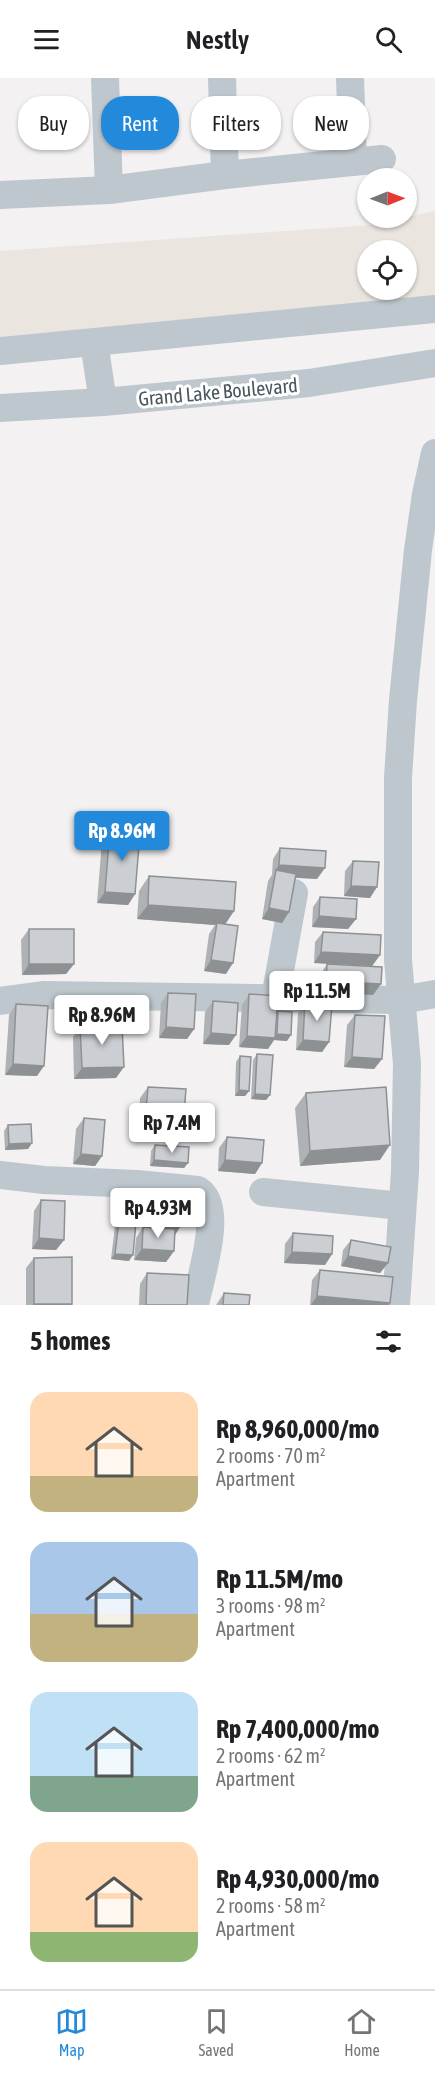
<!DOCTYPE html>
<html lang="en">
<head>
<meta charset="utf-8">
<style>
	body { margin:0; font-family:"Asap Condensed",sans-serif; background:#f2f2f2; color:#202124; height:100vh; display:flex; flex-direction:column; font-size:22px; white-space:nowrap }
	* { box-sizing:border-box; margin:0 }
	p { font-size:20px; color:#757577 }
	.icon { flex:none; width:33px; height:33px; fill:none; stroke:currentColor; stroke-width:2; stroke-linecap:round; stroke-linejoin:round }
	.map { position:relative; height:1227px; overflow:hidden }
	.details { display:flex; flex-direction:column; background:#fff; flex:1 }
	.details>* { flex:none }
	.banner { position:absolute; left:18px; top:18px; width:399px; height:54px; display:flex; gap:12px }
	.needle { width:39px; rotate:89deg }
	.buttons { position:absolute; left:357px; top:90px; display:grid; gap:12px }
	.buttons a { display:grid; place-items:center; width:60px; height:60px; border-radius:50%; background:#fff; box-shadow:0 2px 4px #0004; font-size:30px }
	.price { position:absolute; translate:-50% -51px; padding:0 14px; border-radius:6px; background:#fff; color:#222; font-size:20px; line-height:39px; filter:drop-shadow(0 2px 3px #0008) }
	.price::after { content:''; position:absolute; left:50%; top:36px; width:18px; height:14px; margin-left:-9px; background:inherit; clip-path:polygon(0 0,100% 0,50% 100%) }
	.price.selected { background:#238adb; color:#fff }
	ul { padding:0; list-style:none }
	li { display:flex; align-items:center; gap:18px; height:150px; padding:0 30px }
	li span { display:grid; place-items:center; flex:none; width:168px; height:120px; border-radius:18px; color:#555 }
	li>.icon { margin-inline-start:auto }
	span .icon { width:72px; height:72px; fill:#fffc; stroke-width:1 }
	li b { font-size:26px }
	h2 { display:flex; justify-content:space-between; align-items:center; height:72px; padding:0 30px; font-size:26px }
	.tag { padding:0 21px; border-radius:24px; background:#fff; box-shadow:0 2px 4px #0004; font-size:21px; line-height:54px }
	.tag.selected { background:#238adb; color:#fff }
	header { display:flex; justify-content:space-between; align-items:center; height:78px; padding:0 30px; background:#fff; font-size:27px; font-weight:600 }
	.menu { display:flex; justify-content:space-around; align-items:center; height:84px; border-top:2px solid #e0e0e0; background:#fff; font-size:16px; color:#757577 }
	.menu a { display:grid; justify-items:center; gap:3px }
	.menu .selected { color:#238adb }
	.map>svg:first-child { display:block }
	.commercial { fill:#eae5df; fill-rule:evenodd }
	.lines { fill:none; stroke-linecap:round; stroke-linejoin:round }
	.minor { stroke:#bec7cd; stroke-width:28 }
	.wall { fill:#afb2b5 }
	.shaded-wall { fill:#8e9194 }
	.building { fill:#cbcfd3; stroke:#8e9194; stroke-width:1.5 }
	.labels { text-anchor:middle; stroke-width:6; stroke-linejoin:round; paint-order:stroke }
	.street-label { font-size:20px; fill:#4a575e; stroke:#fff }
</style>
</head>
<body>
<header><svg class="icon" aria-label="menu" viewBox="0 0 24 24"><path d="M4 6h16M4 12h16M4 18h16"/></svg>Nestly<svg class="icon" aria-label="search" viewBox="0 0 24 24"><circle cx="10" cy="10" r="6"/><path d="M15 15l6 6"/></svg></header>
<div class="map">
<svg width="435" height="1227" viewBox="0 0 435 1227">
	<rect width="100%" height="100%" fill="#f3f1f1"/>
	<path class="commercial" d="M435,133V218L0,259V173L371,147ZM368,172H406V212H368Z"/>
	<g class="lines">
		<g class="minor">
			<polyline points="105,0 109,112"/>
			<polyline points="222,0 225,97"/>
			<polyline points="350,0 353,84"/>
			<polyline points="0,117 109,112 225,97 382,81"/>
			<polyline points="94,264 103,324"/>
			<polyline points="0,273 435,231"/>
			<polyline points="0,330 103,324 309,305 435,285"/>
			<polyline points="275,920 294,815"/>
			<polyline points="0,923 43,917 401,922 435,916"/>
			<path d="M0,1097L44,1102L137,1106L198,1112C225,1129 200,1199 195,1227"/>
			<polyline points="263,1114 402,1128"/>
			<polyline points="396,1227 405,1093 407,986 398,882 398,700 403,622 418,472 426,416 435,375"/>
		</g>
	</g>
	<g class="wall">
		<polygon points="110,752 135,816 128,827 97,825 102,763"/>
		<polygon points="280,770 317,801 295,800 289,834 282,845 262,841 268,803 272,797 273,781"/>
		<polygon points="353,783 370,820 344,818 345,793"/>
		<polygon points="149,798 234,833 225,846 226,896 204,893 209,856 215,847 137,841 139,813"/>
		<polygon points="320,819 356,841 348,851 312,849 313,829"/>
		<polygon points="29,851 74,886 66,896 22,897 21,862"/>
		<polygon points="323,854 380,877 372,888 314,885 315,864"/>
		<polygon points="327,886 373,917 318,914 320,897"/>
		<polygon points="168,915 194,951 187,961 159,960 161,925"/>
		<polygon points="249,916 277,935 278,933 287,963 274,962 268,971 239,969 242,927"/>
		<polygon points="213,923 229,967 203,966 205,934"/>
		<polygon points="305,924 329,964 322,974 296,972 298,935"/>
		<polygon points="16,926 37,998 5,997 9,937"/>
		<polygon points="355,937 382,981 374,991 344,989 347,947"/>
		<polygon points="80,948 116,1000 74,1001 73,959"/>
		<polygon points="257,976 270,1017 266,1022 251,1021 253,982"/>
		<polygon points="240,978 249,1013 245,1018 235,1018 236,984"/>
		<polygon points="148,1009 184,1035 177,1046 139,1044 140,1020"/>
		<polygon points="306,1015 380,1082 300,1088 295,1030"/>
		<polygon points="84,1040 102,1078 95,1088 73,1086 76,1051"/>
		<polygon points="8,1047 32,1065 28,1071 5,1072 4,1053"/>
		<polygon points="227,1059 262,1085 255,1096 218,1093 219,1070"/>
		<polygon points="155,1067 188,1085 184,1090 150,1088 151,1073"/>
		<polygon points="153,1121 175,1156 174,1173 166,1184 134,1182 136,1160 143,1149 144,1149 145,1132"/>
		<polygon points="41,1122 64,1162 56,1172 32,1171 34,1133"/>
		<polygon points="119,1142 129,1183 111,1181 115,1148"/>
		<polygon points="293,1155 332,1176 325,1187 284,1185 285,1166"/>
		<polygon points="351,1162 388,1185 380,1195 341,1188 343,1172"/>
		<polygon points="34,1180 71,1227 26,1227 26,1190"/>
		<polygon points="320,1192 390,1225 389,1227 310,1227 312,1202"/>
		<polygon points="147,1195 187,1227 139,1227 140,1206"/>
		<polygon points="224,1215 249,1227 216,1227"/>
	</g>
	<g class="shaded-wall">
		<polygon points="279,787 325,790 317,801 275,798 275,793"/>
		<polygon points="351,808 377,809 370,820 344,818"/>
		<polygon points="105,814 135,816 128,827 97,825"/>
		<polygon points="148,827 234,833 224,848 217,845 215,847 137,841"/>
		<polygon points="269,830 289,834 282,845 262,841"/>
		<polygon points="319,838 356,841 348,851 312,849"/>
		<polygon points="321,874 380,877 372,888 314,885"/>
		<polygon points="211,882 233,885 226,896 204,893"/>
		<polygon points="29,886 74,886 66,896 22,897"/>
		<polygon points="326,903 381,906 373,917 318,914"/>
		<polygon points="166,949 194,951 187,961 159,960"/>
		<polygon points="211,955 236,957 229,967 203,966"/>
		<polygon points="277,956 291,957 287,963 274,962 268,971 239,969 247,958 274,960"/>
		<polygon points="303,962 329,964 322,974 296,972"/>
		<polygon points="352,979 382,981 374,991 344,989"/>
		<polygon points="13,986 44,988 37,998 5,997"/>
		<polygon points="124,989 116,1000 74,1001 82,990"/>
		<polygon points="239,1012 249,1013 245,1018 235,1018"/>
		<polygon points="255,1016 270,1017 266,1022 251,1021"/>
		<polygon points="146,1033 184,1035 177,1046 139,1044"/>
		<polygon points="32,1065 28,1071 5,1072 9,1066"/>
		<polygon points="390,1067 380,1082 300,1088 310,1073"/>
		<polygon points="81,1076 102,1078 95,1088 73,1086"/>
		<polygon points="154,1082 188,1085 184,1090 150,1088"/>
		<polygon points="225,1082 262,1085 255,1096 218,1093"/>
		<polygon points="151,1144 182,1146 175,1157 144,1155"/>
		<polygon points="39,1160 64,1162 56,1172 32,1171"/>
		<polygon points="142,1171 174,1173 166,1184 134,1182"/>
		<polygon points="292,1174 332,1176 325,1187 284,1185"/>
		<polygon points="115,1176 133,1177 129,1183 111,1181"/>
		<polygon points="348,1178 388,1185 380,1195 341,1188"/>
		<polygon points="317,1218 390,1225 389,1227 311,1227"/>
		<polygon points="34,1226 72,1226 71,1227 33,1227"/>
	</g>
	<g class="building">
		<polygon points="110,752 140,755 135,816 105,814"/>
		<polygon points="280,770 326,773 325,790 279,787"/>
		<polygon points="353,783 379,784 377,809 351,808"/>
		<polygon points="276,792 296,796 289,834 269,830"/>
		<polygon points="149,798 236,804 234,833 148,827"/>
		<polygon points="320,819 357,821 356,841 319,838"/>
		<polygon points="217,845 238,848 233,885 211,882"/>
		<rect x="29" y="851" width="45" height="35"/>
		<polygon points="323,854 381,857 380,877 321,874"/>
		<polygon points="327,886 382,889 381,906 326,903"/>
		<polygon points="168,915 196,916 194,951 166,949"/>
		<polygon points="249,916 278,918 275,960 247,958"/>
		<polygon points="213,923 238,925 236,957 211,955"/>
		<polygon points="305,924 332,926 329,964 303,962"/>
		<polygon points="16,926 48,928 44,988 13,986"/>
		<polygon points="278,933 292,934 291,957 277,956"/>
		<polygon points="355,937 385,938 382,981 352,979"/>
		<polygon points="122,947 124,989 82,990 80,948"/>
		<polygon points="257,976 273,977 270,1017 255,1016"/>
		<polygon points="240,978 251,979 249,1013 239,1012"/>
		<polygon points="148,1009 186,1011 184,1035 146,1033"/>
		<polygon points="386,1009 390,1067 310,1073 306,1015"/>
		<polygon points="84,1040 105,1042 102,1078 81,1076"/>
		<polygon points="31,1046 32,1065 9,1066 8,1047"/>
		<polygon points="227,1059 264,1062 262,1085 225,1082"/>
		<polygon points="155,1067 189,1069 188,1085 154,1082"/>
		<polygon points="153,1121 183,1123 182,1146 151,1144"/>
		<polygon points="41,1122 65,1123 64,1162 39,1160"/>
		<polygon points="119,1142 136,1144 133,1177 115,1176"/>
		<polygon points="143,1149 175,1151 174,1173 142,1171"/>
		<polygon points="293,1155 333,1158 332,1176 292,1174"/>
		<polygon points="351,1162 391,1169 388,1185 348,1178"/>
		<polygon points="72,1179 72,1226 34,1226 34,1180"/>
		<polygon points="320,1192 393,1199 390,1225 317,1218"/>
		<polygon points="147,1195 189,1197 187,1227 146,1227"/>
		<polygon points="224,1215 250,1217 249,1227 223,1227"/>
	</g>
	<g class="labels">
		<g class="street-label">
			<text transform="translate(218 314) rotate(-5)" y="7">Grand Lake Boulevard</text>
		</g>
	</g>
</svg>
<div class="buttons">
<a><svg class="needle" viewBox="-14 -14 28 28"><path d="M0-13l5 13h-10z" fill="#e53935"/><path d="M0 13l5-13h-10z" fill="#757577"/></svg></a>
<a><svg class="icon" aria-label="locate" viewBox="0 0 24 24"><circle cx="12" cy="12" r="6"/><path d="M12 2v4M12 18v4M2 12h4M18 12h4"/></svg></a>
</div>
<b class="price selected" style="left:122px;top:784px">Rp 8.96M</b>
<b class="price" style="left:317px;top:944px">Rp 11.5M</b>
<b class="price" style="left:102px;top:968px">Rp 8.96M</b>
<b class="price" style="left:172px;top:1076px">Rp 7.4M</b>
<b class="price" style="left:158px;top:1161px">Rp 4.93M</b>
<div class="banner">
<a class="tag">Buy</a>
<a class="tag selected">Rent</a>
<a class="tag">Filters</a>
<a class="tag">New</a>
</div>
</div>
<section class="details">
<h2>5 homes<svg class="icon" aria-label="filters" viewBox="0 0 24 24"><path d="M4 7h16M4 17h16"/><circle cx="9" cy="7" r="2"/><circle cx="15" cy="17" r="2"/></svg></h2>
<ul>
<li><span style="background:linear-gradient(#ffd9b3 70%,#c2b280 0)"><svg class="icon" aria-label="home" viewBox="0 0 24 24"><path d="M3 11l9-7 9 7M6 9v11h12V9"/></svg></span><div><b>Rp 8,960,000/mo</b><p>2 rooms · 70 m²</p><p>Apartment</p></div></li>
<li><span style="background:linear-gradient(#a9c7e8 60%,#c2b280 0)"><svg class="icon" aria-label="home" viewBox="0 0 24 24"><path d="M3 11l9-7 9 7M6 9v11h12V9"/></svg></span><div><b>Rp 11.5M/mo</b><p>3 rooms · 98 m²</p><p>Apartment</p></div></li>
<li><span style="background:linear-gradient(#bfe0f5 70%,#7fa58c 0)"><svg class="icon" aria-label="home" viewBox="0 0 24 24"><path d="M3 11l9-7 9 7M6 9v11h12V9"/></svg></span><div><b>Rp 7,400,000/mo</b><p>2 rooms · 62 m²</p><p>Apartment</p></div></li>
<li><span style="background:linear-gradient(#ffd9b3 75%,#8fb573 0)"><svg class="icon" aria-label="home" viewBox="0 0 24 24"><path d="M3 11l9-7 9 7M6 9v11h12V9"/></svg></span><div><b>Rp 4,930,000/mo</b><p>2 rooms · 58 m²</p><p>Apartment</p></div></li>
</ul>
</section>
<nav class="menu">
<a class="selected"><svg class="icon" aria-label="map" viewBox="0 0 24 24"><path d="M3 6l6-2 6 2 6-2v14l-6 2-6-2-6 2zM9 4v14M15 6v14"/></svg>Map</a>
<a><svg class="icon" aria-label="saved" viewBox="0 0 24 24"><path d="M7 4h10v16l-5-4-5 4z"/></svg>Saved</a>
<a><svg class="icon" aria-label="home" viewBox="0 0 24 24"><path d="M3 11l9-7 9 7M6 9v11h12V9"/></svg>Home</a>
</nav>
</body>
</html>
